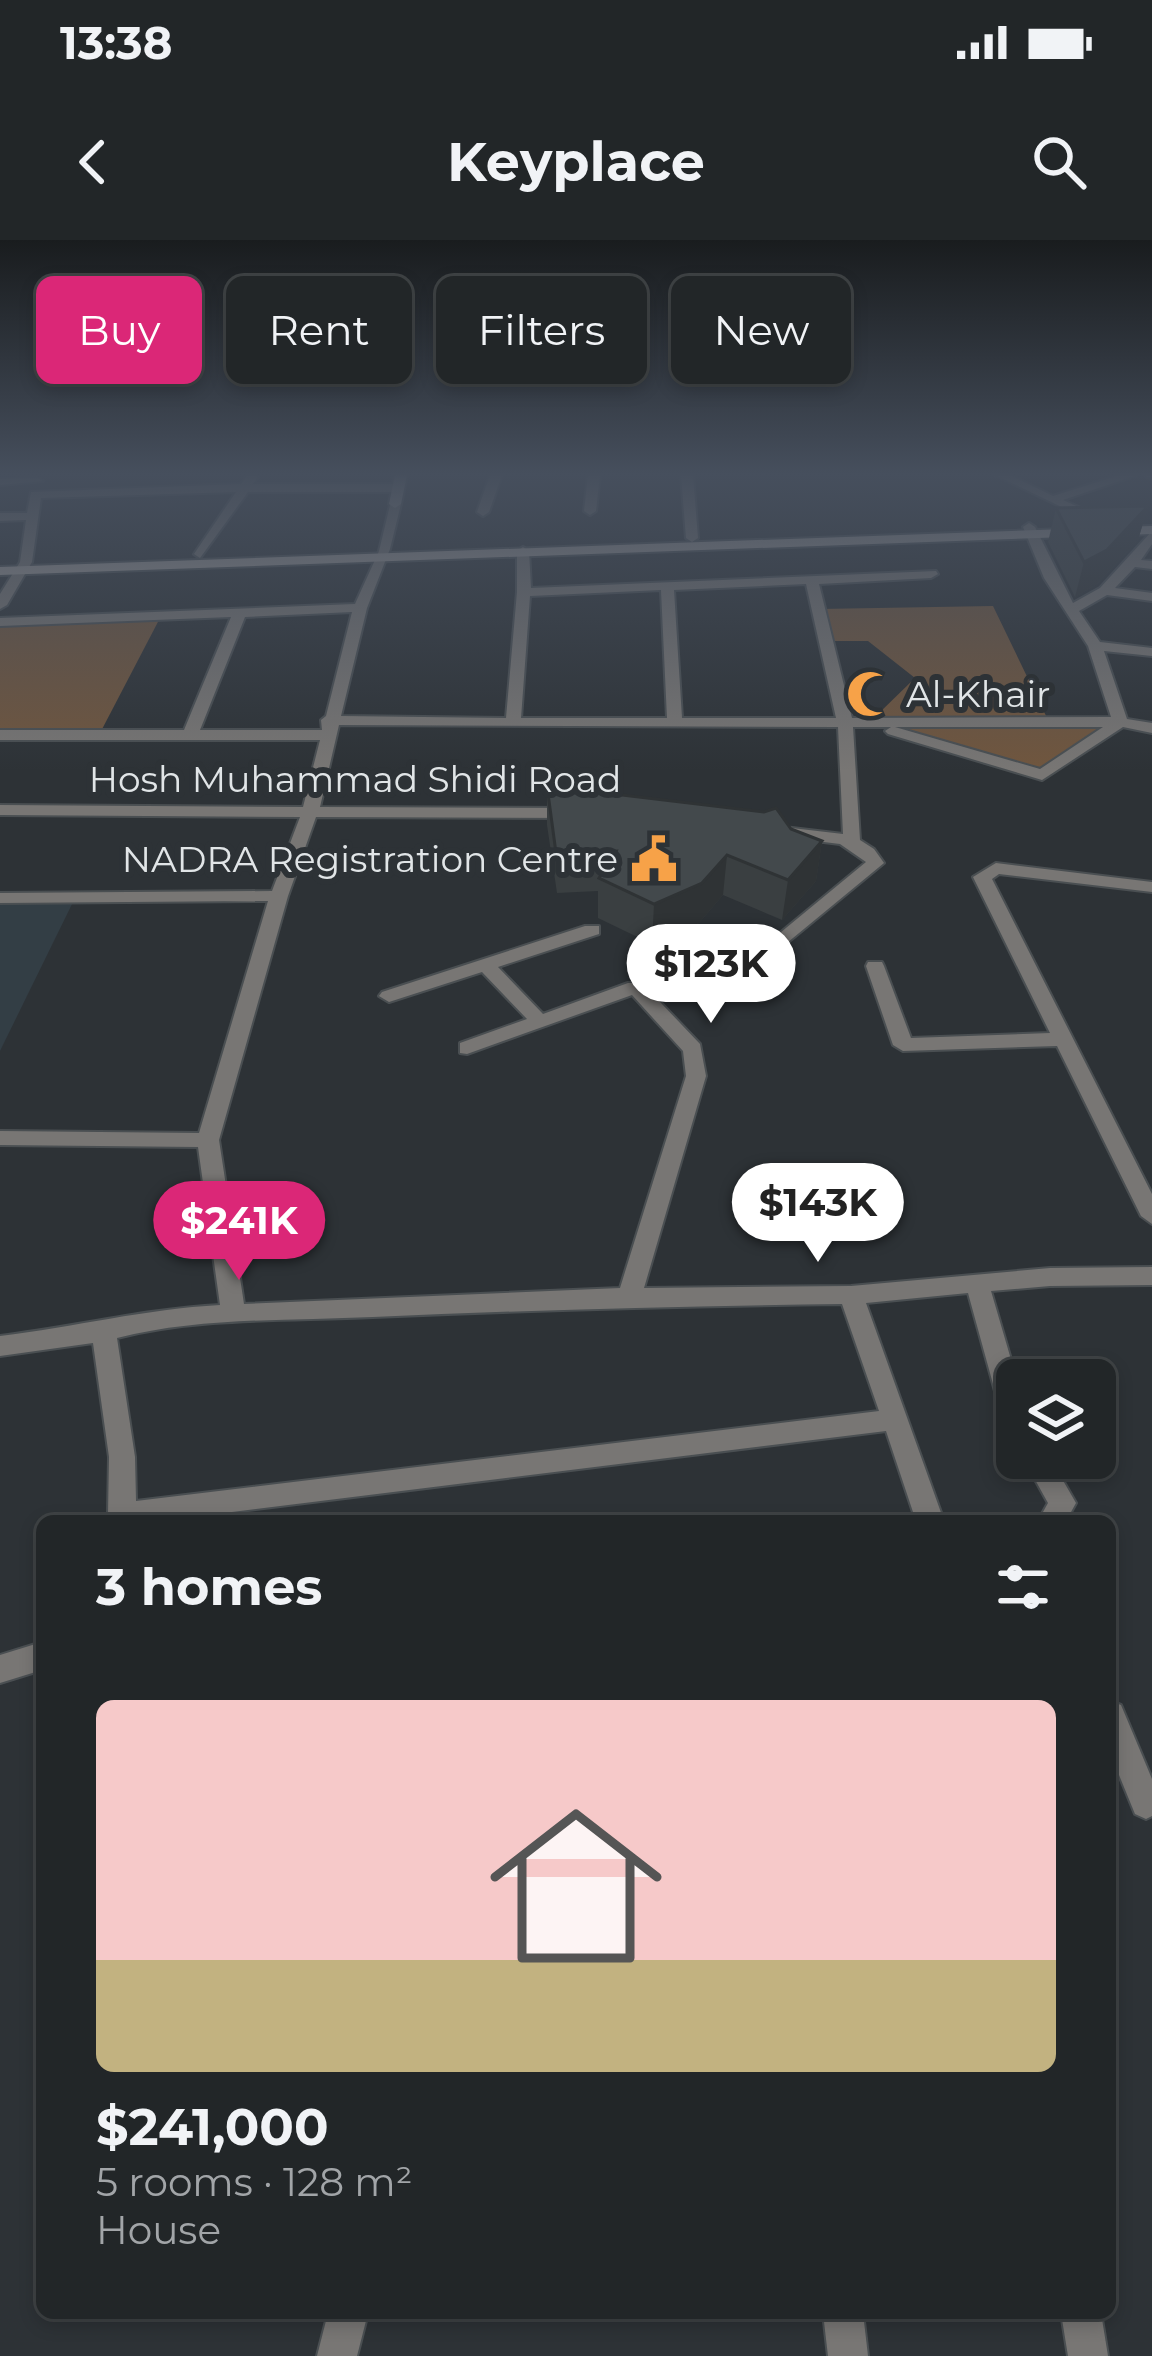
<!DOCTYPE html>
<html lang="en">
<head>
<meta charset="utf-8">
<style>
	body { margin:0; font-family:Montserrat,sans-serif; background:#2a2e30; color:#f1f3f6; height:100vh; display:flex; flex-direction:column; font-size:45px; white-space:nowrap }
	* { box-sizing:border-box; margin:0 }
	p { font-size:39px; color:#a2a5a8 }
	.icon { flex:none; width:66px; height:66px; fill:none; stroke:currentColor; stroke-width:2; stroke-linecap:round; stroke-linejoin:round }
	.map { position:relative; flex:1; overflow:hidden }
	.drawer { position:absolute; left:36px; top:1275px; width:1080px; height:804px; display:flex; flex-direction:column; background:#222628; border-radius:18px; box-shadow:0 6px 18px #0003,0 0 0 3px #3f4345 }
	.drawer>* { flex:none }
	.banner { position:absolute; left:36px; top:36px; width:1080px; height:108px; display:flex; gap:24px }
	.controls { position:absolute; left:996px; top:1119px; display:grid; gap:24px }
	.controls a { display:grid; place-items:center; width:120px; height:120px; border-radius:18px; background:#222628; box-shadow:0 6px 18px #0003,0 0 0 3px #3f4345; font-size:60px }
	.price { position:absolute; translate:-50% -102px; padding:0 27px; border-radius:42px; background:#fff; color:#222; font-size:39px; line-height:78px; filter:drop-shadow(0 3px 6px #0008) }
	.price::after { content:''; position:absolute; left:50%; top:72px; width:36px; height:27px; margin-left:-18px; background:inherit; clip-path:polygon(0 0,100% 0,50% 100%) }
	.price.on { background:#db2777; color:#fff }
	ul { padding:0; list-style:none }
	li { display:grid; align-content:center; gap:24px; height:636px; padding:0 60px }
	li span { display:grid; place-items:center; height:372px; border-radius:18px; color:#555 }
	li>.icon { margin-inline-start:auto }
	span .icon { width:216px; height:216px; fill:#fffc; stroke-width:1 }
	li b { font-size:51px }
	h2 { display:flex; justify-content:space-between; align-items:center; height:144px; padding:0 60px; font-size:51px }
	.tag { padding:0 42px; border-radius:18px; background:#222628; box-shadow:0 6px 18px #0003,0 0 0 3px #3f4345; font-size:42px; line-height:108px }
	.tag.on { background:#db2777; color:#fff }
	.status { display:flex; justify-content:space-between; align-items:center; height:84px; padding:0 60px; background:#222628; direction:ltr }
	.status svg { height:33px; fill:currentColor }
	header { display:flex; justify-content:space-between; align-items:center; height:156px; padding:0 60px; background:#222628; font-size:54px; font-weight:700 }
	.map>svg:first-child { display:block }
	.built { fill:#333e45 }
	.green { fill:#70563e }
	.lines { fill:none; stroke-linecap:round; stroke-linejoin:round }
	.street-casing { stroke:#4a4f52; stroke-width:4 }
	.secondary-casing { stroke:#4a4f52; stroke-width:4 }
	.street { fill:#787674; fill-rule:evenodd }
	.secondary { fill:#a09c99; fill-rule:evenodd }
	.wall { fill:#3a3f41 }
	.shaded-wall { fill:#2f3335 }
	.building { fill:#43494c; stroke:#2f3335; stroke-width:3 }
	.labels { text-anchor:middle; stroke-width:12; stroke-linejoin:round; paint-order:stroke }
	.far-poi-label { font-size:36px; fill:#e1e5e7; stroke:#2d3236; text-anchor:start }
	.far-street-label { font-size:36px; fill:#e1e5e7; stroke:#2d3236 }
</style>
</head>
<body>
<div class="status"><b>13:38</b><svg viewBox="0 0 49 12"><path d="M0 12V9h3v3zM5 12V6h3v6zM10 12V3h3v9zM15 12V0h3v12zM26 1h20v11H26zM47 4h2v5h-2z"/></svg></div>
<header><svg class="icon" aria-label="back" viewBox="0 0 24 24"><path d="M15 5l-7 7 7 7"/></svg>Keyplace<svg class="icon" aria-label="search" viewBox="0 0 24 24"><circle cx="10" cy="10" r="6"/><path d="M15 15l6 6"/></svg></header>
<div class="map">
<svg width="1152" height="2116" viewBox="0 0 1152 2116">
	<rect width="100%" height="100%" fill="#2d3236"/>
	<polygon class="built" points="0,658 75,658 0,811"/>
	<g class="green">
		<polygon points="993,366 1049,482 1120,482 1042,535 874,485 882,483 877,475 915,438 868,401 826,401 819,369"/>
		<polygon points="160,378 99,495 0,495 0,382"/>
	</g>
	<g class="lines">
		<defs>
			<g id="street">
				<polygon points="248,235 258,237 253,244 398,244 404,248 398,252 248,252 200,318 194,314 236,252 41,258 32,322 7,365 0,369 0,354 20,322 26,280 0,281 0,273 27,273 31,252 241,244"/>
				<polygon points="490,235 502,235 489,272 483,276 477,272"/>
				<polygon points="588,235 600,235 596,271 590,275 584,271"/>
				<polygon points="681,235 693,235 698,298 692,302 686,298"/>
				<polygon points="995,235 1010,235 1053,256 1120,235 1137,235 1063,260 1103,278 1099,285"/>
				<polygon points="1145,235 1152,235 1152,238 1147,237"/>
				<polygon points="0,239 37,238 43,241 0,245"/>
				<path d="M391,261L401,264L390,309L367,368L341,476L506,478L517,352V311L523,307L529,311L531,348L936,331L938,334L931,338L819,344L852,478L1111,477L1088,406L1044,338L1023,287L1029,283L1035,287L1073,363L1100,348L1152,291V304L1141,320L1152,321V329L1135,327L1115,348L1152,353V361L1107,355L1079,371L1100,402L1152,408V416L1104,411L1127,479L1152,483V493L1123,487L1042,540L888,494L885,491L891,487H853L860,600L874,609L884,623L776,712L769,710V702L866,622L840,604L775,596L767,591L775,586L843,594L838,487L339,485L320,567L580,568L588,573L580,578L316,577L288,656L219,900L244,1064L620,1048L686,836L683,811L632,755L467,814L460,813V803L527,779L482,732L389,762L379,756L382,752L585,686H599V694L498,727L543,774L628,743H642L700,804L706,836L644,1048L851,1046L1050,1028L1152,1027V1045L1050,1046L991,1051L1017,1140V1195L1008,1191L1004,1184L968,1053L866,1063L944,1281H916L886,1191L160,1281H112L108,1274L109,1217L93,1103L0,1116V1096C74,1087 146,1069 220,1065L198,907L0,905V891L199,893L268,661L0,663V653L272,651L300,577L0,575V565L303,567L320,500H0V490H184L231,377L0,386V378L355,364L379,311ZM806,344L836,478H682L674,350ZM661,350L667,478H521L530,356ZM352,372L326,476L321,480L322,490H200L245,377ZM895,487H1103L1040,529ZM842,1064L879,1171L136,1261L135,1217L117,1098C200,1077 288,1081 373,1077C530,1070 686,1066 842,1064Z"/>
				<polygon points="996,623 1152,642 1152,652 999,634 992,639 1152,954 1152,984 1141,976 1057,806 903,811 893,805 866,726 868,722 882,722 884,726 911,798 1050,793 973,637"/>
				<polygon points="1023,1218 1050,1218 1076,1263 1066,1281 1038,1281 1048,1263"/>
				<polygon points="42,1402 42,1430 0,1443 0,1415"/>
				<polygon points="1110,1461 1121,1465 1152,1539 1152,1576 1146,1579 1135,1574 1110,1513"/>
				<polygon points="328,2073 368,2073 357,2116 317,2116"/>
				<polygon points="823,2073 863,2073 868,2116 828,2116"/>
				<polygon points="1061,2073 1101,2073 1108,2116 1068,2116"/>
			</g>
			<g id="secondary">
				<polygon points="395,235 407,235 401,264 395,268 389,264"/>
				<polygon points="1152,286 1152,294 0,335 0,327"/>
			</g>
		</defs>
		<use href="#street" class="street-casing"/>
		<use href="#secondary" class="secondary-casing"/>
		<use href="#street" class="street"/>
		<use href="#secondary" class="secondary"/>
	</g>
	<g class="wall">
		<polygon points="1148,266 1138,300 1097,344 1075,357 1048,302 1056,268"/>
		<polygon points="547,546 791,589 822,601 816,641 782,680 723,655 699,683 652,704 598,678 598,651 557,653 547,585"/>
	</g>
	<g class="shaded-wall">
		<polygon points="1148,266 1138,300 1097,344 1075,357 1084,322"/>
		<polygon points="822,601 816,641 782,680 788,640"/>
		<polygon points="727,615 723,655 699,683 652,704 654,664"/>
	</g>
	<g class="building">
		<polygon points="1148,266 1107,310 1084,322 1056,268"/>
		<polygon points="547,546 764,572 776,568 791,589 822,601 788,640 727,615 702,643 654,664 599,638 616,611 556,613"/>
	</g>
	<linearGradient id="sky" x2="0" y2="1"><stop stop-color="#191c1e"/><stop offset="0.44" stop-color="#464f5d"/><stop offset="1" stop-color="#464f5d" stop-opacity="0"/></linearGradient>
	<rect width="1152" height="531" fill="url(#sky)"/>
	<defs>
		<symbol id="mosque-bare" viewBox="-9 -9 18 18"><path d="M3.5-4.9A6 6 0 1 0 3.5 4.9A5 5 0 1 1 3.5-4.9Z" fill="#f7a248" stroke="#2d3236" stroke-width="2.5" paint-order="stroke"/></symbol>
		<symbol id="civic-bare" viewBox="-9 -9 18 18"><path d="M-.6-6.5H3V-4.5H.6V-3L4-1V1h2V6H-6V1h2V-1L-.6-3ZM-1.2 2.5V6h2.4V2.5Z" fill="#f7a248" stroke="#2d3236" stroke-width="2.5" paint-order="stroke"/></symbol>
	</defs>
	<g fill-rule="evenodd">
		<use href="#mosque-bare" x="837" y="421" width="66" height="66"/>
		<use href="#civic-bare" x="621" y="586" width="66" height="66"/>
	</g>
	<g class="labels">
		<g class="far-poi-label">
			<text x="906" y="467">Al-Khair</text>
			<text x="618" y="632" text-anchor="end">NADRA Registration Centre</text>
		</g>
		<g class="far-street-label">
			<text x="355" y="552">Hosh Muhammad Shidi Road</text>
		</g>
	</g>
</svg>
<div class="controls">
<a><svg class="icon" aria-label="layers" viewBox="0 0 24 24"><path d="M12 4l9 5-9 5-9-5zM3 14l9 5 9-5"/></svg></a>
</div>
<b class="price" style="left:711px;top:786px">$123K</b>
<b class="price" style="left:818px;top:1025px">$143K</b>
<b class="price on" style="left:239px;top:1043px">$241K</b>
<div class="banner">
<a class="tag on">Buy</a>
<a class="tag">Rent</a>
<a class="tag">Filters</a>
<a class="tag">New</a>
</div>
<section class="drawer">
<h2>3 homes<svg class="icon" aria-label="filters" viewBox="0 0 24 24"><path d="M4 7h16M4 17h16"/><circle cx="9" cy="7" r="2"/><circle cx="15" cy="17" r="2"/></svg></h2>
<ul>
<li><span style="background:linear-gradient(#f6c9c9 70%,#c2b280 0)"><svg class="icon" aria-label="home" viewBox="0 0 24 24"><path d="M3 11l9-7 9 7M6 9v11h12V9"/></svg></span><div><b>$241,000</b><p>5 rooms · 128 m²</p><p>House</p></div></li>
</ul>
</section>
</div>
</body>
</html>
